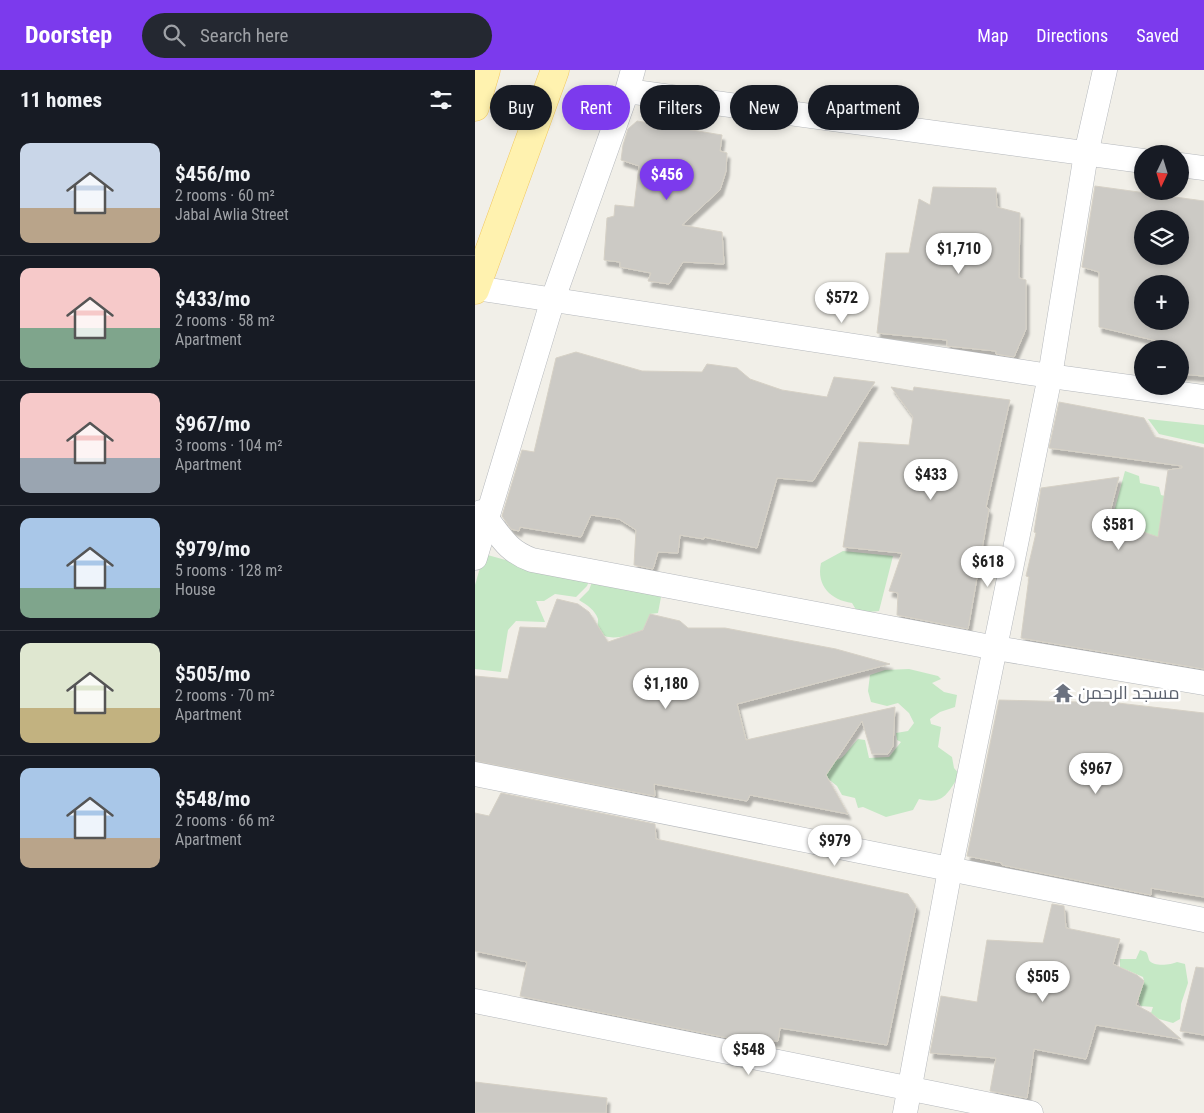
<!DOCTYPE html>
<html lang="en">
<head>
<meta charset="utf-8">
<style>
	body { margin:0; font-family:"Roboto Condensed",Cairo,sans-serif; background:#242831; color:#f1f3f6; height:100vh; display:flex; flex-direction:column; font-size:19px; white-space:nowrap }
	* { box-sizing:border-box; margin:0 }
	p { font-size:16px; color:#9ea1a6 }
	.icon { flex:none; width:28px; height:28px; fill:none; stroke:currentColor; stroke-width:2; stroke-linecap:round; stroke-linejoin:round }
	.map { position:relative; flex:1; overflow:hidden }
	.drawer { display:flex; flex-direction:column; background:#171b24; width:475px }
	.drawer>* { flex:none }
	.top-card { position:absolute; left:15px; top:15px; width:475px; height:45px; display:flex; gap:10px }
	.needle { width:32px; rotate:184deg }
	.controls { position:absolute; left:659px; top:75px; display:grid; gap:10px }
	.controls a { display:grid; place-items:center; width:55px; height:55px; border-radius:50%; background:#171b24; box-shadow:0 2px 8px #0003; font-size:25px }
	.price { position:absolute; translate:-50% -42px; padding:0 11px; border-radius:18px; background:#fff; color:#222; font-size:16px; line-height:32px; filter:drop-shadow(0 1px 2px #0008) }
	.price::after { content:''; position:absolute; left:50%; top:30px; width:15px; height:11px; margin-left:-8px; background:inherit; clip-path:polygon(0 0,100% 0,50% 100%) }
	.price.current { background:#7c3aed; color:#fff }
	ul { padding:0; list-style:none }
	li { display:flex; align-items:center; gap:15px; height:125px; padding:0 20px }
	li+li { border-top:1px solid #363941 }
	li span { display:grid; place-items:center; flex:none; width:140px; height:100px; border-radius:10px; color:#555 }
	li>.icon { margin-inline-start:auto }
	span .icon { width:60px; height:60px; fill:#fffc; stroke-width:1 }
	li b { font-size:21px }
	h2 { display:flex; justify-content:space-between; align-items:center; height:60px; padding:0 20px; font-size:21px }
	.tag { padding:0 18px; border-radius:22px; background:#171b24; box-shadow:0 2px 8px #0003; font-size:18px; line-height:45px }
	.tag.current { background:#7c3aed; color:#fff }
	header { display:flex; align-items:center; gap:30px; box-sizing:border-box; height:70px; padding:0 25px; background:#7c3aed; color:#fff }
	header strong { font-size:24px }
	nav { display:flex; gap:28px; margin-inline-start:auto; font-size:18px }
	.search { width:350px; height:45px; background:#242831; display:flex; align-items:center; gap:12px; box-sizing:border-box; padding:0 18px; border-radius:28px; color:#9ea1a6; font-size:19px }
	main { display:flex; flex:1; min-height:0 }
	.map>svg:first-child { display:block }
	.green { fill:#c5e8c5 }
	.building { fill:#cccac5; stroke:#d6d1c6; fill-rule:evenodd; filter:url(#shadow) }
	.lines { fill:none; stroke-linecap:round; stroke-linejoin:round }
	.minor-casing { stroke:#b5b8bc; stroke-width:25 }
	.primary-casing { stroke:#f2c960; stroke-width:29 }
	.minor { stroke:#fff; stroke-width:24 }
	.primary { stroke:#fff2af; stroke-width:28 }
	.labels { text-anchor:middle; stroke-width:5; stroke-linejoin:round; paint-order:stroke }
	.worship-label { font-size:18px; fill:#5b616d; stroke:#fff; text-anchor:start }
</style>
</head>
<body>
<header>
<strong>Doorstep</strong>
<div class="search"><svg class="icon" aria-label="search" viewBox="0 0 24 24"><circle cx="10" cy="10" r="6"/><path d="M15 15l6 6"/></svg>Search here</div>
<nav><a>Map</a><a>Directions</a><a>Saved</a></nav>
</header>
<main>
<section class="drawer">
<h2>11 homes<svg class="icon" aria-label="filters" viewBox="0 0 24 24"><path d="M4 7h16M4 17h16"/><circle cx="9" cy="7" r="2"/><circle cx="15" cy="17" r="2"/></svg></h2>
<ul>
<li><span style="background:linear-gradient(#c9d6e8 65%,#b9a48a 0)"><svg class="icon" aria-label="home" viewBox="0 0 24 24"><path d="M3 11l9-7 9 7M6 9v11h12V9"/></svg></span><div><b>$456/mo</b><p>2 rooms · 60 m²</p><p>Jabal Awlia Street</p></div></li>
<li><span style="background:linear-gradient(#f6c9c9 60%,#7fa58c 0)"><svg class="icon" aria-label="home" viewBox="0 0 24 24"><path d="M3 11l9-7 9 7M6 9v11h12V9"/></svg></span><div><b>$433/mo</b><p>2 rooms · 58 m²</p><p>Apartment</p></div></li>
<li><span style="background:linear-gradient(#f6c9c9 65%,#9aa5b1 0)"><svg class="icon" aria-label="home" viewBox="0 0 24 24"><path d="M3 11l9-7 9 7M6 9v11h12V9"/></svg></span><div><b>$967/mo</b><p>3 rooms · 104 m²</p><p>Apartment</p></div></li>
<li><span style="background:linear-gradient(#a9c7e8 70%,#7fa58c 0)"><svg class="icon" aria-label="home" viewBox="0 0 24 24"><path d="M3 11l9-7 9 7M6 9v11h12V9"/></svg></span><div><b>$979/mo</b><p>5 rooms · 128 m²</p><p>House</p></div></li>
<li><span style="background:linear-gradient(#dfe7d0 65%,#c2b280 0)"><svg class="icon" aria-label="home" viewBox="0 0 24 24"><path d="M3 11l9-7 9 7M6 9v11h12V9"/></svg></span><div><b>$505/mo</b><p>2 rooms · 70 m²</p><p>Apartment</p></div></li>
<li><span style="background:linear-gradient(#a9c7e8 70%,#b9a48a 0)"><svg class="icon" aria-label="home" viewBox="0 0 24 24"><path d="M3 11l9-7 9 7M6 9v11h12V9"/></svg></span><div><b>$548/mo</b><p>2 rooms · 66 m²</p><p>Apartment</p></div></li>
</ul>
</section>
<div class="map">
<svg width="729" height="1043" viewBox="0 0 729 1043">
	<defs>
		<filter id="shadow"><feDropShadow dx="3" dy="5.5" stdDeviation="1" flood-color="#0004"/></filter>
	</defs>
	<rect width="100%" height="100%" fill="#f1efe8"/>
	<g class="green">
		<polygon points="673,349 729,355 729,374 684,364"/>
		<polygon points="650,401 664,406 665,413 684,417 686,425 694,427 690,486 666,463 666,458 637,449"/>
		<path d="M368,481L418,486L404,541L383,543L377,533C356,530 341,516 346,493Z"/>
		<polygon points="9,484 41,493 116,506 112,516 101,527 80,524 69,531 61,531 70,552 41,551 33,560 26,602 0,599 0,515"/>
		<path d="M117,512L183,525L186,527L183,543L175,544L168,560C158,564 132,574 124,561C122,558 123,553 123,549C120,540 112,535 104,530L114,520Z"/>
		<path d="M434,599L463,606L466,609L457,613L469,622L482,625L480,637L465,642L455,649L456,654L466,657L463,677L477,687L479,698L485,705C471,724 470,735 444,729L438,740L411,747L388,737L383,738L380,728L367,725L362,716L351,707L343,692C371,692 366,687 383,669L390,670L394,688L414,687L426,672L422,670L421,663L433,661L439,653L434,643L423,633L412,636L396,632L393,621L395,605L410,600Z"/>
		<path d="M665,880L671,882C673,884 673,887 674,890C678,897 696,895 702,892L710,894L713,913L706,934L705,949L698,953L684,949L676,943L678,937L666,936C660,927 667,919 669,911L668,907L645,897V889H661Z"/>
	</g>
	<g class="building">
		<polygon points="162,51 247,65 245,81 252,83 251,101 245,120 207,155 247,162 249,194 208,192 194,214 173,211 176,203 145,197 145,192 129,190 132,148 139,146 140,135 159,137 164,96 146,90 148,75 153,59"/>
		<path d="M620,116L729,131V306L705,304V279H686V272L624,257V202L607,197ZM668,149H705V186H668ZM668,214H705V251H668Z"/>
		<polygon points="458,117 521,118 522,137 545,143 544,208 551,210 551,259 539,287 521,284 521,281 472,276 472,270 402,263 411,183 434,183 444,129 455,135"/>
		<polygon points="101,282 167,301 227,302 232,294 262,298 275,309 307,320 352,327 359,307 400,312 338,411 302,408 282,478 229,467 229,469 205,465 203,483 183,482 178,499 159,495 161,460 144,449 116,445 106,467 45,457 44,461 36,459 27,446 47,380 59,382 81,288"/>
		<polygon points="416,317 438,321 439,317 535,330 511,437 514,439 493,559 422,545 423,523 414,521 427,483 368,477 384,372 434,375 438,347"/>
		<polygon points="584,332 669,348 680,367 729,378 729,599 546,568 554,507 551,506 561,463 559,462 566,418 644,407 633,450 683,467 693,400 707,398 707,396 574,378"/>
		<polygon points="82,529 103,534 114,542 133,572 168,560 175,544 205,551 213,558 250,558 361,579 415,594 262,634 271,670 420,637 418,676 413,684 397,684 387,651 351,705 373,744 275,725 272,731 179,714 180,726 0,691 0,606 33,609 45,557 71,558"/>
		<polygon points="524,630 605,632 617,630 729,643 729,827 676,818 676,825 527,795 527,793 492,786"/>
		<polygon points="26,723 180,754 181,769 433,824 441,836 412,975 305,958 303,971 258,969 45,926 52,892 0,881 0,743 14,746"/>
		<polygon points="577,834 589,836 591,858 645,869 638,894 662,905 669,911 661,935 676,943 706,969 621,955 611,989 559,979 552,1028 515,1021 521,988 455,983 466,926 502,932 512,870 568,873"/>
		<polygon points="721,897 729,898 729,965 705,961"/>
		<polygon points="0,1012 132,1028 131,1043 0,1043"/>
	</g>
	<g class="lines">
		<defs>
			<g id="minor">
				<polyline points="152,21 158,0"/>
				<polyline points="705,95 729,98"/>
				<polyline points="1,218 575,306 729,327"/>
				<path d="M6,442C24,462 29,480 57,490L521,578L729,613"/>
				<polyline points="0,488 78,229 152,21 668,91"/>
				<polyline points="0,704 729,850"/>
				<polyline points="0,931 556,1043"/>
				<polyline points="430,1043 475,800 575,306 611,84 630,0"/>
			</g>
			<g id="primary">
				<polyline points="0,37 11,0"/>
				<polyline points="0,220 80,0"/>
			</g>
		</defs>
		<use href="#minor" class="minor-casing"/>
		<use href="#primary" class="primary-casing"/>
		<use href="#minor" class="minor"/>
		<use href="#primary" class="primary"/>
	</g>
	<defs>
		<symbol id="temple-bare" viewBox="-9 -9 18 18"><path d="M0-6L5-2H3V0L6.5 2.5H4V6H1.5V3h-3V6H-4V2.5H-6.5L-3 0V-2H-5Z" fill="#6b7280" stroke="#fff" stroke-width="2.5" paint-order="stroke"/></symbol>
	</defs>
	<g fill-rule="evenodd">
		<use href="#temple-bare" x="574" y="609" width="28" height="28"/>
	</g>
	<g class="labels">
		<g class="worship-label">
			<text x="603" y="629">مسجد الرحمن</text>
		</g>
	</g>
</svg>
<div class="controls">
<a><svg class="needle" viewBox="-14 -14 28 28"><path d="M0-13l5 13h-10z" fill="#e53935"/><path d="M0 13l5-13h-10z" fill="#9ea1a6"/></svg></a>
<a><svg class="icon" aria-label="layers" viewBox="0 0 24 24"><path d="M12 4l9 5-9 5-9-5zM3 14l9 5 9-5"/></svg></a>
<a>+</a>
<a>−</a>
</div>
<b class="price current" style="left:192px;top:131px">$456</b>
<b class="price" style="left:484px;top:205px">$1,710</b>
<b class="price" style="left:367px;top:254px">$572</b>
<b class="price" style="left:456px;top:431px">$433</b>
<b class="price" style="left:644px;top:481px">$581</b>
<b class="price" style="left:513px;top:518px">$618</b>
<b class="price" style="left:191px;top:640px">$1,180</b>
<b class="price" style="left:621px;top:725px">$967</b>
<b class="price" style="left:360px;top:797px">$979</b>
<b class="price" style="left:568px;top:933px">$505</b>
<b class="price" style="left:274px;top:1006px">$548</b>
<div class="top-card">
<a class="tag">Buy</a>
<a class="tag current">Rent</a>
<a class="tag">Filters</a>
<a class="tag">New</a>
<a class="tag">Apartment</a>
</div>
</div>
</main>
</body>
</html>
